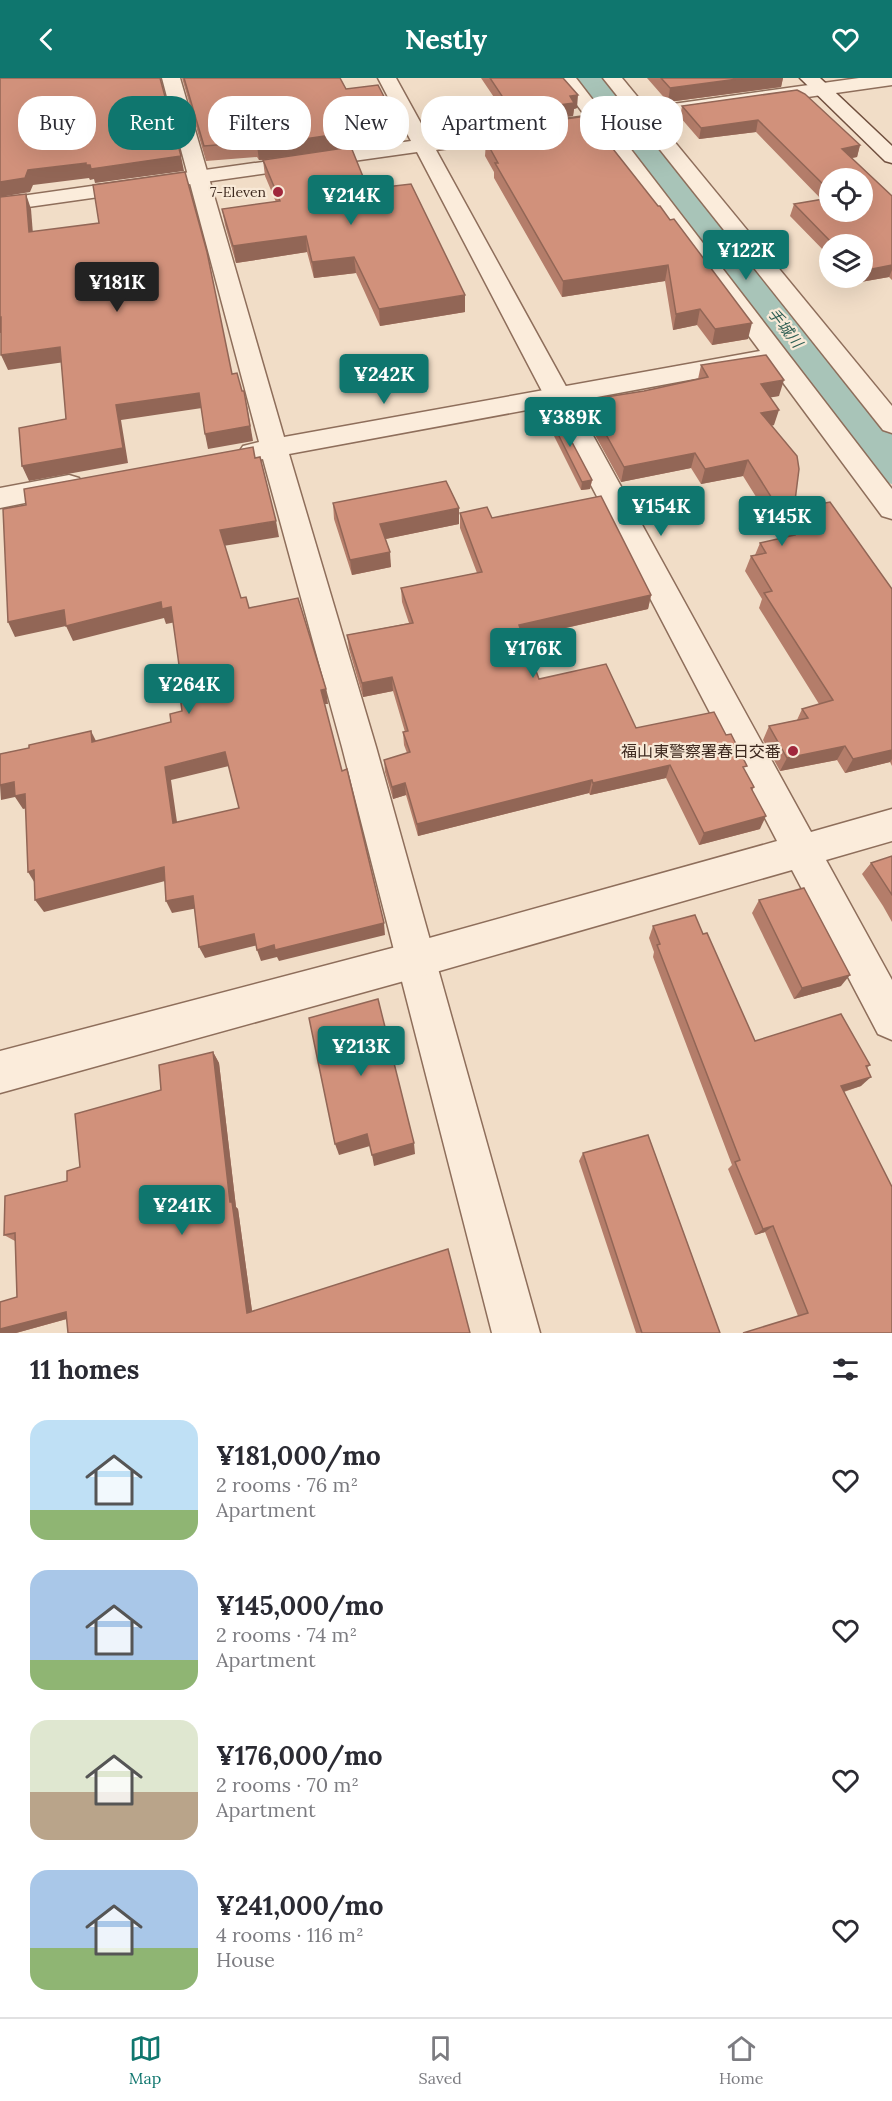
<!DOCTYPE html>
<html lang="en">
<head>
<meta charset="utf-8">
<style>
	body { margin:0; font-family:Lora,"Noto Sans JP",serif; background:#f2f2f3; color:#2b2b33; height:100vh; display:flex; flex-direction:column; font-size:22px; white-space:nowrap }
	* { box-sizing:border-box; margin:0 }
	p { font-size:20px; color:#7c7c81 }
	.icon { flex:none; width:33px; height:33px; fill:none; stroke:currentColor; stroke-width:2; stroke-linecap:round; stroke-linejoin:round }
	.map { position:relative; height:1255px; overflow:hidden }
	.panel { display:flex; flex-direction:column; background:#fff; flex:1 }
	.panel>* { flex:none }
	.guide { position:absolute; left:18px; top:18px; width:856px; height:54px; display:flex; gap:12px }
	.fabs { position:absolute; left:819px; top:90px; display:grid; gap:12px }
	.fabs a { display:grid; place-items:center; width:54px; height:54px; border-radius:50%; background:#fff; box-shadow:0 6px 24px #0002; font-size:30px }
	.price { position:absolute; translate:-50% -51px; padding:0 14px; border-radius:6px; background:#0f766e; color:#fff; font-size:20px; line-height:39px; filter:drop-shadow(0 2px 3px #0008) }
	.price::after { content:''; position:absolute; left:50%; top:36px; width:18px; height:14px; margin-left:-9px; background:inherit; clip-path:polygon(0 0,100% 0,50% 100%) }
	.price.active { background:#222; color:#fff }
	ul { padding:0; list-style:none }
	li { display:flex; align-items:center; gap:18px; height:150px; padding:0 30px }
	li span { display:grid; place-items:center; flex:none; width:168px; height:120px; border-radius:18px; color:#555 }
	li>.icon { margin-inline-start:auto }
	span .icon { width:72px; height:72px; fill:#fffc; stroke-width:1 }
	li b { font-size:26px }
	h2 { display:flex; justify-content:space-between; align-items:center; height:72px; padding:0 30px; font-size:26px }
	.chip { padding:0 21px; border-radius:24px; background:#fff; box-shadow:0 6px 24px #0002; font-size:21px; line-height:54px }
	.chip.active { background:#0f766e; color:#fff }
	header { display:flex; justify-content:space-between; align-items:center; height:78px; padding:0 30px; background:#0f766e; color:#fff; font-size:27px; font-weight:800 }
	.tab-bar { display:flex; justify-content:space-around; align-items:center; height:84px; border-top:2px solid #e1e1e2; background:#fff; font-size:16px; color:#7c7c81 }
	.tab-bar a { display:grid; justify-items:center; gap:3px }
	.tab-bar .active { color:#0f766e }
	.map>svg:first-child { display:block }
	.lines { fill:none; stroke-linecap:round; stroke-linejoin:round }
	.river { fill:#a8c4b8; fill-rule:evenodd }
	.minor-casing { stroke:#8e6e5b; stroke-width:3 }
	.tertiary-casing { stroke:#8e6e5b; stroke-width:3 }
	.secondary-casing { stroke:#704f3e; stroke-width:3 }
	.minor { fill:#fbecdb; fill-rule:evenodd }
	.tertiary { fill:#fbecdb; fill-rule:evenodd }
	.secondary { fill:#fbecdb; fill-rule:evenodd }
	.wall { fill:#b47d6a; fill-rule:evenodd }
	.shaded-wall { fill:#926656 }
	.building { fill:#d1917b; stroke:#926656; stroke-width:1.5; fill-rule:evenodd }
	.poi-dot { fill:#a0273c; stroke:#f8e9d7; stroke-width:2 }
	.labels { text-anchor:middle; stroke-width:4.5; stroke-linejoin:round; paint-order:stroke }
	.far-poi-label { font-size:14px; fill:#3d291f; stroke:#f8e9d7; text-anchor:end }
	.far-water-label { font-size:15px; font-style:italic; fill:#2e5e53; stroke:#f8e9d7 }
	.poi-label { font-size:16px; fill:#3d291f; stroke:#f8e9d7; text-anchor:end }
</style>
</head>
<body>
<header><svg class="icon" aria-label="back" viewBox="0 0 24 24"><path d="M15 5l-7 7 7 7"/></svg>Nestly<svg class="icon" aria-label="heart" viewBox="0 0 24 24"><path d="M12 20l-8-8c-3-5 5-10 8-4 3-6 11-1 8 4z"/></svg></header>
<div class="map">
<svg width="892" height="1255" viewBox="0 0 892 1255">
	<rect width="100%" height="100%" fill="#f1ddc7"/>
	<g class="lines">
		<polygon class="river" points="570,0 607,0 892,352 892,406 873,401"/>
		<defs>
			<g id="minor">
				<polygon points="162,0 180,0 284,359 760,273 557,0 576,0 892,411 892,441 882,438 770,287 289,376 376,669 540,1255 492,1255 342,669 263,381 253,383 243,380 239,374 243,368 259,364"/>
				<polygon points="603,0 622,0 892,328 892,355 883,352"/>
				<polygon points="69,397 79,400 83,407 79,414 0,430 0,410"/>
			</g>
			<polygon id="tertiary" points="378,0 396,0 429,60 859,0 892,0 892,7 436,72 811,754 892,731 892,763 826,782 892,902 892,962 878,956 792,792 415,900 0,1015 0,973 415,864 777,763 417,74 0,133 0,121 411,63"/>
			<polygon id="secondary" points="800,0 820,0 892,68 892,85 885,83"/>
		</defs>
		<use href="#minor" class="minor-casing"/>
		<use href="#tertiary" class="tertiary-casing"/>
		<use href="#secondary" class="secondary-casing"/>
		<use href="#minor" class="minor"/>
		<use href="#tertiary" class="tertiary"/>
		<use href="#secondary" class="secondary"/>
	</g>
	<g class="wall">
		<polygon points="182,0 340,0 346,11 398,58 345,66 346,70 368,111 465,234 380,248 356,195 314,200 307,174 236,185 225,147 222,131 276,124 265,98 263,82 259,82 257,79 206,83"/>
		<polygon points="481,0 563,0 577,30 574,31 573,38 512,46"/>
		<polygon points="647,0 783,0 781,9 668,24"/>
		<path d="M797,12L860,67L857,79L852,80L892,118V202L889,199L855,205L850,200H862V166H830V179L790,138L794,126L822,122L756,54L699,61L680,39L682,28ZM830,100L862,134H830Z"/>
		<polygon points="522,47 748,261 712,267 697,247 673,252 665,203 562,219 494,100 494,94 485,78 486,63 522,58"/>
		<polygon points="701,287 779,318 770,319 774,347 771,348 794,431 892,511 892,688 890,684 845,695 837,682 780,693 763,662 769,648 797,642 802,631 819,626 759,530 762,521 745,493 751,478 755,477 760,465 782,460 743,398 701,406 691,390 621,404 584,337 587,322 644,313 698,301"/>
		<polygon points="548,336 592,402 590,411 581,412 547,344"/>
		<polygon points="333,425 459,446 385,461 391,489 352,497 334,441"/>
		<polygon points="460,435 492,440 651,517 648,531 523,560 539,601 636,650 745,693 754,709 752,713 760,751 699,767 666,700 590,717 589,715 418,758 406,717 393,721 385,694 384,682 407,675 404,667 403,654 405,654 393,613 363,619 349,571 347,557 409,545 402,524 401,510 477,495 460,450"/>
		<polygon points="892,778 892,844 883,828 862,796 871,785"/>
		<polygon points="759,822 841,908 794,921 752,835"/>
		<polygon points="653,848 703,856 755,963 870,987 867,990 861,1008 844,1014 892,1255 798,1238 765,1154 755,1157 728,1091 732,1087 653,879 654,874 649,860"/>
		<polygon points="213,974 219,985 236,1129 238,1131 252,1233 470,1255 67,1241 16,1255 0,1255 17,1219 15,1163 4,1157 67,1103 80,1089 161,1012"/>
		<polygon points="583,1075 720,1255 636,1255 579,1083"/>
	</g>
	<g class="shaded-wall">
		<polygon points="745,0 783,0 781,9 668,24 670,10"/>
		<polygon points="578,17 577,30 574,31 573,38 512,46 512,33 570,18"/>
		<polygon points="758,42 756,54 699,61 701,50"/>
		<polygon points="397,44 398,58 345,66 346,70 259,82 257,68 343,52"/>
		<polygon points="860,67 857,79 839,82 842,71"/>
		<polygon points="181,78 184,93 95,105 94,101 90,102 89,100 33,107 30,114 0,119 0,104 28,92 86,85"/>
		<polygon points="26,116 31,131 34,169 29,154"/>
		<polygon points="306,158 307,174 236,185 233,168"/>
		<polygon points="354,179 356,195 314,200 312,184"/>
		<polygon points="668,187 665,203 562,219 563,203"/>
		<polygon points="892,187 892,192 889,199 855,205 857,200 862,200 862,193"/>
		<polygon points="465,217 465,234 380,248 379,231"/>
		<polygon points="700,231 697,247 673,252 676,236"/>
		<polygon points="0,239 1,239 7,254 0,255"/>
		<polygon points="752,245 748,261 712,267 715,251"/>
		<polygon points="60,269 65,284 8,292 1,277"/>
		<polygon points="784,302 779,318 757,322 761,306"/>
		<polygon points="199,315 202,330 121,342 128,385 29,403 22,388 116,327"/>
		<polygon points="247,328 253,363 208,371 205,356"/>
		<polygon points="779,332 774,347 756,350 761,335"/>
		<polygon points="695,375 691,390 621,404 624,389"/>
		<polygon points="748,382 743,398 701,406 705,391"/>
		<polygon points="592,402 590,411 581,412 582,404"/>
		<polygon points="459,430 459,446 381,462 380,446"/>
		<polygon points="276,443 279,459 223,468 220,452"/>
		<polygon points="390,474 391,489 352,497 350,482"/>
		<polygon points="651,517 648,531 517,561 519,547"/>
		<polygon points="161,524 171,529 176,544 166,546 164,540 73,563 66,548 15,559 8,544 64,532"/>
		<polygon points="392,599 393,613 363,619 362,605"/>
		<polygon points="326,611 328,626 323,626 321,612"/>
		<polygon points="91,653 98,667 92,664"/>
		<polygon points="845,668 837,682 780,693 787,680"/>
		<polygon points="892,672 892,681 890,684 845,695 853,681"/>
		<polygon points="225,674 229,688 171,702 179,758 173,745 165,689"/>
		<polygon points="670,687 666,700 590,717 593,705"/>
		<polygon points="592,702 589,715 418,758 417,746"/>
		<polygon points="14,704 25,716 33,729 23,731 15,719 1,722 0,707"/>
		<polygon points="405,705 406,717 393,721 392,709"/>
		<polygon points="766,738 760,751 699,767 704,755"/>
		<polygon points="164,789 169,802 44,834 35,822"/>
		<polygon points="34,792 36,807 28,794"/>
		<polygon points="193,818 198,830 172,835 166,823"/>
		<polygon points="384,845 385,857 279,883 277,879 261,883 257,872 274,867"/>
		<polygon points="254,856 258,867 205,880 199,869"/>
		<polygon points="850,897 841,908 794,921 802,910"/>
		<polygon points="213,974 219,985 236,1129 238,1131 253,1240 247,1235 230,1124"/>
		<polygon points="871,999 861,1008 832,1017 841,1008"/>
		<polygon points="367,1056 370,1068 339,1077 335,1066"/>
		<polygon points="414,1065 415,1076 374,1088 372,1077"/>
		<polygon points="773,1148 765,1154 755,1157 763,1151"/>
		<polygon points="66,1234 77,1238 16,1255 0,1255 0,1251"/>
	</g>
	<g class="building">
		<polygon points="0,0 160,0 181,78 91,91 90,87 86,87 86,85 28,92 25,100 0,104"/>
		<polygon points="184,0 340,0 346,11 378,7 397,44 343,52 345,55 257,68 255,64 204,68"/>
		<polygon points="490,0 563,0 578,17 570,18 574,25 512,33"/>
		<polygon points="661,0 745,0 670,10"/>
		<polygon points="797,12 805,16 860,67 842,71 892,118 892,187 862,193 862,166 833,166 794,126 830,120 830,134 862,134 862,100 830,100 830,113 758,42 701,50 682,28"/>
		<polygon points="587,38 658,128 660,128 670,142 674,141 752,245 715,251 700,231 676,236 668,187 563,203 495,85 498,85 486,63 529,57 522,47"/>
		<polygon points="351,69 368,111 411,106 465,217 379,231 354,179 312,184 306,158 233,168 222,131 280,123 263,82"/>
		<polygon points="185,94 207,174 232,296 237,295 242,313 244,313 250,348 205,356 199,315 116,327 123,370 22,388 19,350 66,341 60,269 1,277 1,239 0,239 0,119 26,116 29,154 99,145 93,107"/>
		<polygon points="766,277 784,302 761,306 779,332 761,335 797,378 799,391 794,431 830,424 892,511 892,672 853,681 845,668 787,680 769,648 808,640 802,631 833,622 764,515 772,513 751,478 766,475 760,465 795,457 748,382 705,391 695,375 624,389 587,322 644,313 708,299 701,287"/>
		<polygon points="556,334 592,402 582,404 548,336"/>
		<path d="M253,369L255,380L260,379L276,443L220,452L241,520L246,519L249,530L298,520L326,611L321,612L342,693L347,691L384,845L275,872L274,867L257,872L254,856L199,869L193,818L166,823L164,789L35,822L34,792L28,794L25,716L15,718L14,704L0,707V676L29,670V667L91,653L92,664L171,644L170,636L182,633L176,588L179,587L171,529L162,531L161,524L66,548L64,532L8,544L3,431L26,427L24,411ZM225,674L239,730L173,745L165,689Z"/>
		<polygon points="446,403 459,430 380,446 390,474 350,482 333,425"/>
		<polygon points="601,418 651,517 519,547 539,601 606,586 636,650 714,634 726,657 731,656 747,688 743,689 754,709 751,710 766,738 704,755 670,687 593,705 592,702 417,746 405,705 392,709 384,682 410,674 403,654 408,653 392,599 362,605 347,557 413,545 401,510 482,494 460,435 487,429 492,440"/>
		<polygon points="892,778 892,817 871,785"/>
		<polygon points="804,810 850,897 802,910 759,822"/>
		<polygon points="695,837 703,856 707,855 755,963 841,936 870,987 866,988 871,999 841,1008 892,1109 892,1255 743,1255 808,1235 773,1148 763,1151 735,1084 740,1082 657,867 660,866 653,848"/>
		<polygon points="378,921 414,1065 372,1077 367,1056 335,1066 309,940"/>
		<polygon points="213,974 230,1124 232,1124 247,1235 448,1171 470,1255 68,1255 66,1234 0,1251 0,1224 17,1219 15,1155 4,1157 5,1118 67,1103 67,1093 80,1089 75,1036 161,1012 159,987"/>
		<polygon points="648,1057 720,1255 642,1255 583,1075"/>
	</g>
	<g class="poi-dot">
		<circle cx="278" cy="114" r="6"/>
		<circle cx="793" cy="673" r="6"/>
	</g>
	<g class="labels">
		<g class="far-poi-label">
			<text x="266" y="119">7-Eleven</text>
		</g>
		<g class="far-water-label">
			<text transform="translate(785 250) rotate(52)" y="5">手城川</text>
		</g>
		<g class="poi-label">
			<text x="781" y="679">福山東警察署春日交番</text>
		</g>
	</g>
</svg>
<div class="fabs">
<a><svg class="icon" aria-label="locate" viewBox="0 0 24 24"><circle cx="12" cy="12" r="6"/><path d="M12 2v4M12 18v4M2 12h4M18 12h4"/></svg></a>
<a><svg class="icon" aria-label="layers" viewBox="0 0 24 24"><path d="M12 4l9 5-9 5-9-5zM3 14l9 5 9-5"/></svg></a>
</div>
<b class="price" style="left:351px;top:148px">¥214K</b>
<b class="price" style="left:746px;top:203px">¥122K</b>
<b class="price active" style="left:117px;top:235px">¥181K</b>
<b class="price" style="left:384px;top:327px">¥242K</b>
<b class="price" style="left:570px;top:370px">¥389K</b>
<b class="price" style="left:661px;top:459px">¥154K</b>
<b class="price" style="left:782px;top:469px">¥145K</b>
<b class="price" style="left:533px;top:601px">¥176K</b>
<b class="price" style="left:189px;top:637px">¥264K</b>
<b class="price" style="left:361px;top:999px">¥213K</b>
<b class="price" style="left:182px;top:1158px">¥241K</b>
<div class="guide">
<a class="chip">Buy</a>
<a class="chip active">Rent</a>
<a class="chip">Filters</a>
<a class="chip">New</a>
<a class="chip">Apartment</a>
<a class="chip">House</a>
</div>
</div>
<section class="panel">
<h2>11 homes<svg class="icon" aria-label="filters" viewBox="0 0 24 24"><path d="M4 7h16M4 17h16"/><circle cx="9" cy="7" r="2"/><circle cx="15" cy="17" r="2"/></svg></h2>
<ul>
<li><span style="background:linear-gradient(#bfe0f5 75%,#8fb573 0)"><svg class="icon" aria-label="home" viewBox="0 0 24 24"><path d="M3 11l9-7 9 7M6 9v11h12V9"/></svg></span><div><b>¥181,000/mo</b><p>2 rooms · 76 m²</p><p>Apartment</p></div><svg class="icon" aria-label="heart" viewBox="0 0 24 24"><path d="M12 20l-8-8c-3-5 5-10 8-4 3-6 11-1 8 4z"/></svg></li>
<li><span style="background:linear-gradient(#a9c7e8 75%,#8fb573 0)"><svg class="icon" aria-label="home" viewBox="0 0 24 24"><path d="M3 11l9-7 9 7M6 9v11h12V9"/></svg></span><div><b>¥145,000/mo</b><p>2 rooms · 74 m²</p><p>Apartment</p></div><svg class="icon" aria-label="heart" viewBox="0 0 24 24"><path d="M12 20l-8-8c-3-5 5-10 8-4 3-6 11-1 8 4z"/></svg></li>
<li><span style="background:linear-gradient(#dfe7d0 60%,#b9a48a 0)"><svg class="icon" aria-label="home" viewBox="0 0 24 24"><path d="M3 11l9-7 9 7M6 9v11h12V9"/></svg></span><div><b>¥176,000/mo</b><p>2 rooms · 70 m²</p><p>Apartment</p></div><svg class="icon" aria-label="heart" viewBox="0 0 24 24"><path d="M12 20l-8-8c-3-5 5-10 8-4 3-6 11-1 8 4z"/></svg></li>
<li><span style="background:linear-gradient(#a9c7e8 65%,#8fb573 0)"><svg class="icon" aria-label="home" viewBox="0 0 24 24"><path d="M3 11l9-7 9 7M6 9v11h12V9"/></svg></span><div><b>¥241,000/mo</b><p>4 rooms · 116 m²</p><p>House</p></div><svg class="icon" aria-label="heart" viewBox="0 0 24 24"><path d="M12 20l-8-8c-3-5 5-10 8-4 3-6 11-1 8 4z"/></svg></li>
</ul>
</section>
<nav class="tab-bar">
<a class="active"><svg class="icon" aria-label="map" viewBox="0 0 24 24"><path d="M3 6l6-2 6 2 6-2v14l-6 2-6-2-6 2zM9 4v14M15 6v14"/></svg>Map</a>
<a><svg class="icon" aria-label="saved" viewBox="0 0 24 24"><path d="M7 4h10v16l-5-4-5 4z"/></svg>Saved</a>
<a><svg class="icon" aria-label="home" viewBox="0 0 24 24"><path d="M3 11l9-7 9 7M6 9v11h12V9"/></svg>Home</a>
</nav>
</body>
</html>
